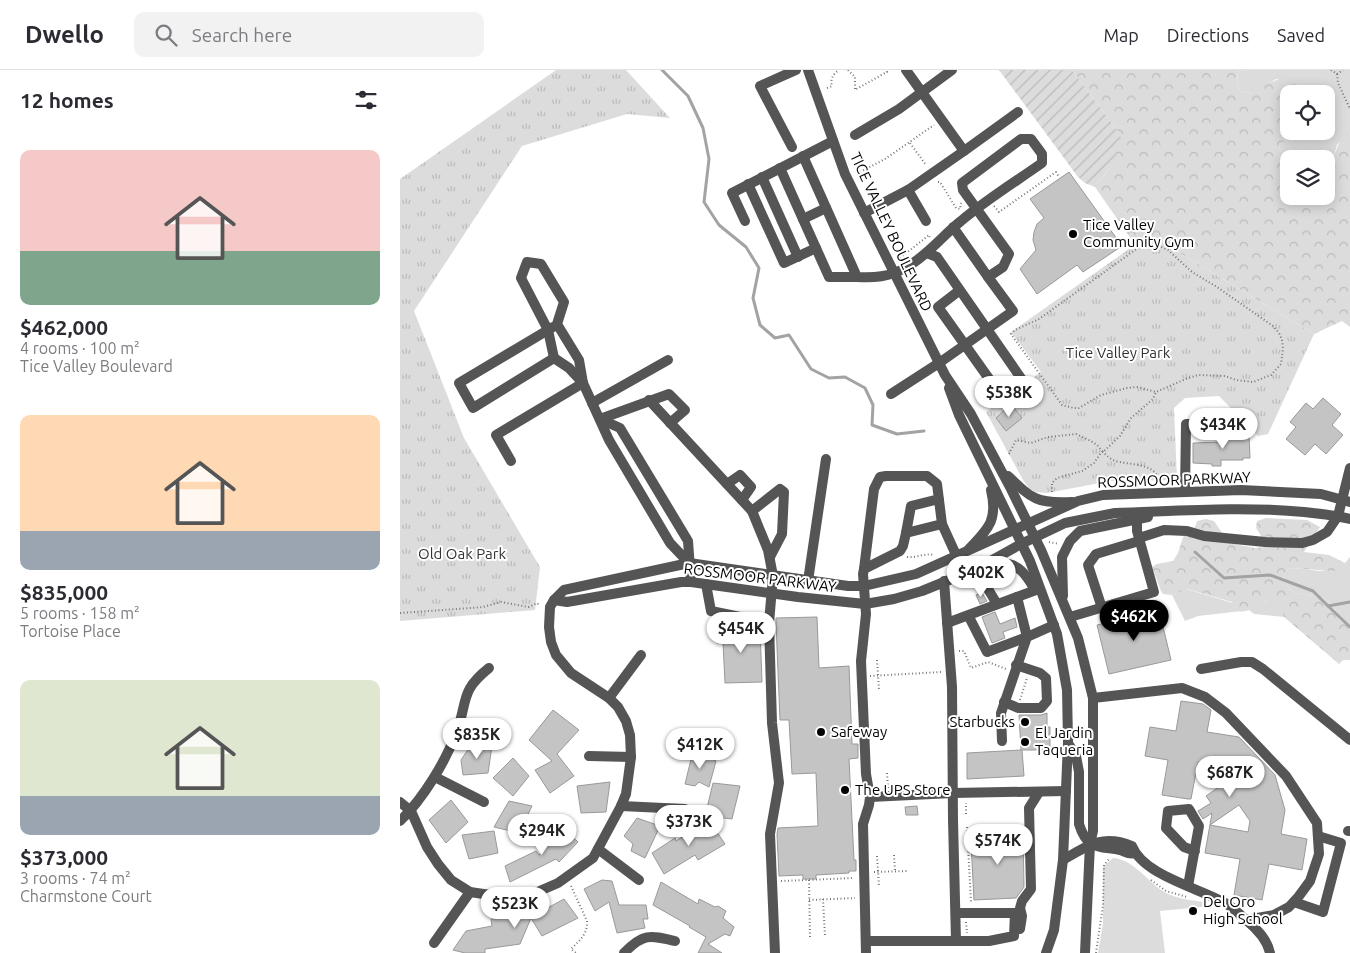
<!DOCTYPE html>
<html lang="en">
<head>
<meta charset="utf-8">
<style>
	body { margin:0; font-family:Ubuntu,sans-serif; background:#f2f2f3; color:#2b2b33; height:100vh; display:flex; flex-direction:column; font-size:19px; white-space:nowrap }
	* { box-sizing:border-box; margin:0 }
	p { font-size:16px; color:#7c7c81 }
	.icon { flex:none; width:28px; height:28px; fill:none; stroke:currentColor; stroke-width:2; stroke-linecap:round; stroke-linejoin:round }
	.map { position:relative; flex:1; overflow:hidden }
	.side { display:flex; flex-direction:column; background:#fff; width:400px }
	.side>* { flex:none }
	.tools { position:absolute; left:880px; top:15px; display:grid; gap:10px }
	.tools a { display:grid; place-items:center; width:55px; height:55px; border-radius:10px; background:#fff; box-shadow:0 2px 12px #0003; font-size:25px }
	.price { position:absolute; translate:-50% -42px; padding:0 11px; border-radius:18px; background:#fff; color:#222; font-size:16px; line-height:32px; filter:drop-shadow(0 1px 2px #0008) }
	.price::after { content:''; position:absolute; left:50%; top:30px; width:15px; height:11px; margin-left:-8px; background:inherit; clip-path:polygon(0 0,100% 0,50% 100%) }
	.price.on { background:#000; color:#fff }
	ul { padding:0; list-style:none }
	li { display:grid; align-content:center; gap:10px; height:265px; padding:0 20px }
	li span { display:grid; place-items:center; height:155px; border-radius:10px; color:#555 }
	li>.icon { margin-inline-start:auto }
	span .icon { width:90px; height:90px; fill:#fffc; stroke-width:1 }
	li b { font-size:21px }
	h2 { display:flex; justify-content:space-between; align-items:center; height:60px; padding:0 20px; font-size:21px }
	header { display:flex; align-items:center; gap:30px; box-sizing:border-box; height:70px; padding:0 25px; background:#fff; border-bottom:1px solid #e1e1e2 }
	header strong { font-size:24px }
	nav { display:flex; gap:28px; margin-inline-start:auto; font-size:18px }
	.search { width:350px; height:45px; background:#f2f2f3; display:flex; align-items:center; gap:12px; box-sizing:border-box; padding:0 18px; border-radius:10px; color:#7c7c81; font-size:19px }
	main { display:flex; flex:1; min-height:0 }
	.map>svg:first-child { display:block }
	.grass { fill:#dcdcdc }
	.forest { fill:url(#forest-crowns) }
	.park { fill:url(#park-tufts) }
	.garden { fill:url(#garden-furrows) }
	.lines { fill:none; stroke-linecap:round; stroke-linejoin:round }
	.stream { stroke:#a3a3a3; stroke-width:3 }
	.building { fill:#c4c4c4; stroke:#999; fill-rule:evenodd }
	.path { stroke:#777; stroke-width:2; stroke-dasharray:1 2.5; stroke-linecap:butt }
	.minor { stroke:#555; stroke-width:10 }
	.poi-dot { fill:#000; stroke:#fff; stroke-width:2 }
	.labels { text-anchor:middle; stroke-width:4; stroke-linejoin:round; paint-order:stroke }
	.poi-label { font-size:15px; fill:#000; stroke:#fff; text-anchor:start }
	.street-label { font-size:15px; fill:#000; stroke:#fff }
	.park-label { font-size:15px; fill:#333; stroke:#fff }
</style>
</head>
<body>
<header>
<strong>Dwello</strong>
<div class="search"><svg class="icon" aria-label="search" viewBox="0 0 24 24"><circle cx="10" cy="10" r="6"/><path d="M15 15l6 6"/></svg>Search here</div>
<nav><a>Map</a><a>Directions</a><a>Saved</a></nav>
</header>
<main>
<section class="side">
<h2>12 homes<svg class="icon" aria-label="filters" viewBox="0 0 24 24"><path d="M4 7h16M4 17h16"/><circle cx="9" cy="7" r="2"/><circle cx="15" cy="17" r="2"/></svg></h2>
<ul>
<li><span style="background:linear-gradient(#f6c9c9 65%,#7fa58c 0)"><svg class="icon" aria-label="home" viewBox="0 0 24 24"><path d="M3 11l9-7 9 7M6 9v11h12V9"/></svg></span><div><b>$462,000</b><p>4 rooms · 100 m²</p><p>Tice Valley Boulevard</p></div></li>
<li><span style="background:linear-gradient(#ffd9b3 75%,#9aa5b1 0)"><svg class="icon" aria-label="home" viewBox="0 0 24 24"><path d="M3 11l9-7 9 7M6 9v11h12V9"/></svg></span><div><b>$835,000</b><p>5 rooms · 158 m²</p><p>Tortoise Place</p></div></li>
<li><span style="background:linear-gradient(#dfe7d0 75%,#9aa5b1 0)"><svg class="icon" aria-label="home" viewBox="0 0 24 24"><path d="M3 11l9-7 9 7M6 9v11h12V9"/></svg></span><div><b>$373,000</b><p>3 rooms · 74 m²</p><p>Charmstone Court</p></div></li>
</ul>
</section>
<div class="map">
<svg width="950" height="883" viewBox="0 0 950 883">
	<defs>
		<pattern id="forest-crowns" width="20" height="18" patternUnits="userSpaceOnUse" patternTransform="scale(1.25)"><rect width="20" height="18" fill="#dcdcdc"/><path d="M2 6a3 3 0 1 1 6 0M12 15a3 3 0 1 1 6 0" fill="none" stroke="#bbb"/></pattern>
		<pattern id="park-tufts" width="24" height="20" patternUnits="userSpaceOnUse" patternTransform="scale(1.25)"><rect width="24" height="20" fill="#dcdcdc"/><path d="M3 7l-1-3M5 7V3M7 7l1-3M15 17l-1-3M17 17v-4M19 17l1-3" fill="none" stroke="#bbb"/></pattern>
		<pattern id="garden-furrows" width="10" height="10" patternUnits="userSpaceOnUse" patternTransform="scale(1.25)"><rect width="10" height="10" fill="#dcdcdc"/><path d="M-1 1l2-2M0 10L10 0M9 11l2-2" fill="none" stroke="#bbb"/></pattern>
	</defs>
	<rect width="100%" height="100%" fill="#fff"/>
	<g class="grass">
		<path d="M843,0H950V65L948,63L937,75L933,89L922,79C904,89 895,96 879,78C889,59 908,61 926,61V24H907L899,14L876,9L853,23L840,21L837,14L838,2Z"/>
		<path d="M950,487V556L940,550C937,543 934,534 927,530C911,521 886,532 884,504L889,498L904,499L920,501L945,498V493Z"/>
		<polygon points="786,519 833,533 833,542 798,546 785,551 772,525"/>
		<path d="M869,531C879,534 881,538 884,547L854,544L849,540L858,533Z"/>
		<path d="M713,788C736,790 748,814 768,824C779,829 791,830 803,832L802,837L760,841L765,883H698L703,853V797Z"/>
	</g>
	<g class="forest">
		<polygon points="672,0 843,0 838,2 837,14 840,21 853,23 865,14 889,6 899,14 907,24 889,24 889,61 898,61 882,73 879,78 887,87 893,89 889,89 889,126 926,126 926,89 903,89 909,86 913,78 922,79 933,88 942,66 948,63 950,65 950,257 942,251 914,264 758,170 742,172 736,176 695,117 713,94 717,60"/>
		<path d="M866,448L907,450L920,457L904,482L929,485L945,493V498L934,501L889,498L884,504C886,532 911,521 927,530C934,534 937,543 940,550L950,556V590H943L939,594L884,547C880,536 874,528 860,533C856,534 853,538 849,540C845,542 838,541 833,542L832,532L787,519L772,525L763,524L761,521L752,497L757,494L773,491L778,483L783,467L795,457L797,451L806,449L814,451L829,473L855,478L865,477L860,464L856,458L857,451Z"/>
	</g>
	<g class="park">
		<polygon points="156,0 226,0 270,48 227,44 122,76 14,241 64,368 140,497 135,540 0,551 0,109"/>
		<polygon points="751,170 758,170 914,264 868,364 858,366 819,326 785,328 774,338 777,410 710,411 647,423 635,422 629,418 623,410 586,342 641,302 611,262 729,179"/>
	</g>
	<polygon class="garden" points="599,0 672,0 717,60 721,68 713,94 695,117 685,113 678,107"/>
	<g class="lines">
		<g class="stream">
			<polyline points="262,0 288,26 303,58 309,89 304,132 319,155 346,177 359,198 353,228 360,255 375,268 389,265 411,299 429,308 445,307 465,318 473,335 472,355 497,364 524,361"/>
			<polyline points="795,482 824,508 870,505 913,521 928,536 950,532"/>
			<polyline points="928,536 950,557"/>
		</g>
	</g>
	<g class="building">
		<polygon points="669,102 722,176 683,202 677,195 637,224 620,199 636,180 633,170 634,162 637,154 644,148 630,129"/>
		<polygon points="923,328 941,344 932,355 943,365 926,384 915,374 905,385 886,369 896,357 890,352 906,333 913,339"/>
		<polygon points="611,334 622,348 606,361 596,348"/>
		<polygon points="843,363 849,365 850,388 843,388 843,390 821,390 821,396 812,396 812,394 793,393 793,373 822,372 822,364"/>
		<polygon points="582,523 587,531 580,534 576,525"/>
		<polygon points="759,540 771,590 709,604 697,555"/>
		<polygon points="595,542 600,554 615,548 617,557 603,562 605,568 592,573 582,547"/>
		<polygon points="417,547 419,598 449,596 452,674 458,674 458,688 449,689 454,790 456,790 456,801 449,801 449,803 416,805 416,809 403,809 403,805 379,806 377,764 378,758 418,756 416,703 392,704 389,650 380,650 376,553 376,548"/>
		<polygon points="355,557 360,558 362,612 325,613 323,573 317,573 316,559"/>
		<path d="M781,631L803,634L811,640L807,662L839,667L875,705L885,740L881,764L907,769L902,800L869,794L862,830L834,825L840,789L805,783L812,743L803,749L798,741L811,733L806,726L843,700L798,692L791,729H788L762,725L768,690L745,686L750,657L776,661ZM839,735L850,751L848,762L810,755Z"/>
		<polygon points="153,640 179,660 157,684 174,706 150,723 135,700 152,691 129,670"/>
		<polygon points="647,643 647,657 650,657 650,680 622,680 624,706 567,709 567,683 621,680 619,645 641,645"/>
		<polygon points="71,675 92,676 88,703 63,705 61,690"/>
		<polygon points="293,681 316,691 309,717 299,712 295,716 285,714"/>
		<polygon points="113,688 129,706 113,726 93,708"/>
		<polygon points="210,712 206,742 181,743 177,716"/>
		<polygon points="313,713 340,716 332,749 324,748 322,750 312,748 307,738"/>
		<polygon points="51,730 68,752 46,773 29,750"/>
		<polygon points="109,731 132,736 119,763 94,757"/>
		<polygon points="517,736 518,745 506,745 505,737"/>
		<polygon points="237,748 260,756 245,788 231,781 233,774 224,766"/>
		<polygon points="309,750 325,774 298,790 295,785 264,804 252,783 275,768 276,771"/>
		<polygon points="164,759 178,772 159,792 156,789 110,812 105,796 136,781 139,785"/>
		<polygon points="94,761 98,783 69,789 62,765"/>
		<polygon points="623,764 624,817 616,828 574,830 571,773 578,765"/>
		<polygon points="202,810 212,811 219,835 246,835 248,849 243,849 245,858 217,863 209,832 195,841 184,819"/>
		<polygon points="261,812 298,834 299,829 315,837 318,836 326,841 323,848 334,857 330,866 325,864 308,874 322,883 298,883 306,867 289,857 290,856 253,835"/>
		<polygon points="164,829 178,848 142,866 131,848 120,874 85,879 85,883 65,883 53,880 66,861 92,856 91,849 131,847"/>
	</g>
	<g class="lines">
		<g class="path">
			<polyline points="448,0 455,7 455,20 483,4 487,2 486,0"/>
			<polyline points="931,0 937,4 938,13 950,39"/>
			<polyline points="937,4 943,0"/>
			<path d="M427,18L432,16C430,9 433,4 439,0"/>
			<polyline points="510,73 526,95"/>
			<polyline points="460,102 485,89 534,55"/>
			<polyline points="538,112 540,112 556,138 560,139 561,133"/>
			<polyline points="594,136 599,142 656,102 659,107"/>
			<polygon points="744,176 759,176 768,180 792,202 817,217 873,256 879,263 882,270 883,279 881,294 871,305 853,312 836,310 825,306 799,305 788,308 756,322 737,317 727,318 701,325 679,338 674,338 662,335 611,264 615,260 639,249 735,180"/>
			<polyline points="500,188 529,165 530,167"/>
			<polyline points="609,384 616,370 631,373 648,367 676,364 691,371 697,375 703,382 720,366 731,348 753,329 756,322"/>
			<path d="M652,422V413L657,408L682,401L694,393L701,383L703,382C706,385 709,388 713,390C727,396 755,391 759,411"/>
			<polyline points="649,472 659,474"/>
			<path d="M507,487C517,488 524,483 534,485"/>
			<polyline points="0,543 83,537 101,532 129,537 137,533 140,536"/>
			<polyline points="559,581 564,581 571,598 588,592 606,599"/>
			<polyline points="477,590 479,620"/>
			<polyline points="470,606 541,602"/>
			<polyline points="620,630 627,608"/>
			<polyline points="487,703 488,718"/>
			<polyline points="566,744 566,733"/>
			<polyline points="567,757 571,832"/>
			<polyline points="568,765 621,763"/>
			<polyline points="494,785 495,801"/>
			<polyline points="477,786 479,816"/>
			<polyline points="474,802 509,801"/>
			<polyline points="409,810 410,867"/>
			<polyline points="751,810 766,821 787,827"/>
			<polyline points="381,811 454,808"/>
			<path d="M171,816L187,851C188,864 179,871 171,879L176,883"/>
			<polyline points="423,829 425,866"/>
			<polyline points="409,830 455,828"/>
			<polyline points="566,852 567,863"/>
			<polyline points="696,883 703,835 704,795 710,788"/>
		</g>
		<g class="minor">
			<polyline points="408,0 445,104 545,305 571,344 611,419 641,480 678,568 693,628 693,761 690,774 685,883"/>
			<polyline points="455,65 499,39 552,0"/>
			<polyline points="392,77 360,16 396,0"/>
			<polyline points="564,81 618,42"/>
			<path d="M403,86L457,207C474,208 489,207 505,198C526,187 542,166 561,151C586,130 615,112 642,93V84L631,69H621L562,113L563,120L609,184L603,197L588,207L553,157"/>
			<polyline points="380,98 429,207 457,207"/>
			<polyline points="362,107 398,187"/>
			<polyline points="348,114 384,193 416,178"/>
			<polyline points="508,120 526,151"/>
			<polyline points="464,143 508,120 564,81 506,0"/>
			<polyline points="403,149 426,138"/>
			<polyline points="345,151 332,123 433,71"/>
			<polyline points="527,183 537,187 623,311 602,327 538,237 560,220"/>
			<polyline points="153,257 59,313 73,338 154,288 169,298 183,313"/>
			<polyline points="154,288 148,260 121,208 127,192 141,194 164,232 157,254 179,290 183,313 209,370 270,473 289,493"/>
			<polyline points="549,318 559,345 630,491 657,564 667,620 668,672 663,790 654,860 646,883"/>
			<polyline points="491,324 539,293 613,241 588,207"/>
			<polyline points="249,330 352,441 368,480 373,506 369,553 372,653 379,713 370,764 375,883"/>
			<polyline points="192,333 268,290"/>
			<polyline points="200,349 220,358 288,471 291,512"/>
			<polyline points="200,349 269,324 285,340 270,353"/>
			<polyline points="111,391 96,365 183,313"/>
			<path d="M608,406C632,429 637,434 672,432"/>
			<polyline points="327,414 340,405 351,417 342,430"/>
			<polyline points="785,422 786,354 837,353"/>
			<polyline points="352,441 380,419 384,422 382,464 370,487"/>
			<polyline points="542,454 557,487"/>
			<polyline points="739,468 764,460 787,461 804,466 865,472 902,473 913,470 927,462 938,446 950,398"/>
			<path d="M569,479C589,458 598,450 591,420"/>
			<polyline points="464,499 474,419 480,407 486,406 527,406 537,414 542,454 506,463 511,436 539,429"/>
			<polyline points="408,511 426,389"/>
			<polyline points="544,511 552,617 553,750 556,871"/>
			<polyline points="306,514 311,541 369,553"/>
			<polyline points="663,526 662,487 670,471 680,461 748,447"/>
			<polyline points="617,527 636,520"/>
			<path d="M154,530L167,532L281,512H291L398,527L465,534L494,529L522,521L576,499L621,474L665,453L715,443C778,441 842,436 904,442C920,444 935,445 950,449"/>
			<path d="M597,534L576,499C584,499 591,495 599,494C618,491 627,506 635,520"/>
			<polyline points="702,538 688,495 696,484 739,471"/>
			<polyline points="670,547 754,522 737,461 737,444"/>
			<polyline points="547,553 617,527 627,567 587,582 568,545"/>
			<polyline points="801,599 841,592 852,592 863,599 950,670"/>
			<polyline points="209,628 241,585"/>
			<polyline points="693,628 782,618 805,627 826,643 886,706 917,753 919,784 910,811 899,826 889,837 874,845 846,850"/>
			<polyline points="604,632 618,638 641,638 647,631 646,608 640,603 616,595"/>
			<polyline points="602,671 601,643 627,567 654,555"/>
			<path d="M668,673L676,686L679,702V754C687,780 698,776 720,780C726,782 729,785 735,783"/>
			<polyline points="189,686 231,687"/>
			<polyline points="35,707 84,732"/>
			<polyline points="470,727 553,723 666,721"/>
			<polyline points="0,732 11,741 27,777 38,794 51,810 70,822 104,827 135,823 158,813 193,788 221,736 226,724 231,687 230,665 226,651 218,637 209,628 171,603 156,585 151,572 149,557 150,537 154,530 164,520 289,493 448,516 464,516 516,504 678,431 703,425 841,420 921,424 950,432"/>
			<polyline points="221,736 285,739"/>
			<path d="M0,751C23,729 46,691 57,661C68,630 60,621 89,598"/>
			<polyline points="948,761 950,761"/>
			<polyline points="198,779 239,810"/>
			<path d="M663,790C688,775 703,764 732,776C743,805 799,818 825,833C833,837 839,844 846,850C857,859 867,869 870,883"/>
			<polyline points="788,816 799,756 789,739 768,741 766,758 784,777 795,781"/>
			<polyline points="894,832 923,842 941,773 918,766"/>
			<polyline points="620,859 622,846 620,838 622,831 631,819 629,738 639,722"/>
			<polyline points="467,871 589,871 614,866 615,843 556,843"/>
			<polyline points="34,873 70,822"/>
			<path d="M224,883C243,863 250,865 275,871"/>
			<polyline points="466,883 463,754 469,735 470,727 466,704 461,591 466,544 463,504 464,499 500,481 503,476 506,463"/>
		</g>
	</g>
	<g class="poi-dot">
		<circle cx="673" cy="164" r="5"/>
		<circle cx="625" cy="652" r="5"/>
		<circle cx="421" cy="662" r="5"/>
		<circle cx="625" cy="672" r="5"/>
		<circle cx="445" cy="720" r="5"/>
		<circle cx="793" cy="841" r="5"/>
	</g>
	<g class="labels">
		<g class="poi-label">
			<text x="683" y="160">Tice Valley<tspan x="683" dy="17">Community Gym</tspan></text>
			<text x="615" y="657" text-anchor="end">Starbucks</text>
			<text x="431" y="667">Safeway</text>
			<text x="635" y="668">El Jardin<tspan x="635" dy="17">Taqueria</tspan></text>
			<text x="455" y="725">The UPS Store</text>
			<text x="803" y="837">Del Oro<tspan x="803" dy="17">High School</tspan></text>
		</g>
		<g class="street-label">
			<text transform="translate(491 162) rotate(65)" y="5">TICE VALLEY BOULEVARD</text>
			<text transform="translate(774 410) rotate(-2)" y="5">ROSSMOOR PARKWAY</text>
			<text transform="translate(360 508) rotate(7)" y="5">ROSSMOOR PARKWAY</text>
		</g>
		<g class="park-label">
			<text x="718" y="288">Tice Valley Park</text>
			<text x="62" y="489">Old Oak Park</text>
		</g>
	</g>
</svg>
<div class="tools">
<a><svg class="icon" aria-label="locate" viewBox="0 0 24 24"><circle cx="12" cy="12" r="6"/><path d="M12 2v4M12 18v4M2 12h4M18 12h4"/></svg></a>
<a><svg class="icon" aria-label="layers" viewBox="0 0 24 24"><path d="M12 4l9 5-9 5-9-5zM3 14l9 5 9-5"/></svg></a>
</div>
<b class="price" style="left:609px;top:348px">$538K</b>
<b class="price" style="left:823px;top:380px">$434K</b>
<b class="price" style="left:581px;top:528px">$402K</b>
<b class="price on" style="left:734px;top:572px">$462K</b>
<b class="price" style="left:341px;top:584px">$454K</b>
<b class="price" style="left:77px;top:690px">$835K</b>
<b class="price" style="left:300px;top:700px">$412K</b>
<b class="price" style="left:830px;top:728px">$687K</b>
<b class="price" style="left:289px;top:777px">$373K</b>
<b class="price" style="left:142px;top:786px">$294K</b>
<b class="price" style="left:598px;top:796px">$574K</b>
<b class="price" style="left:115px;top:859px">$523K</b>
</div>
</main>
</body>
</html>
